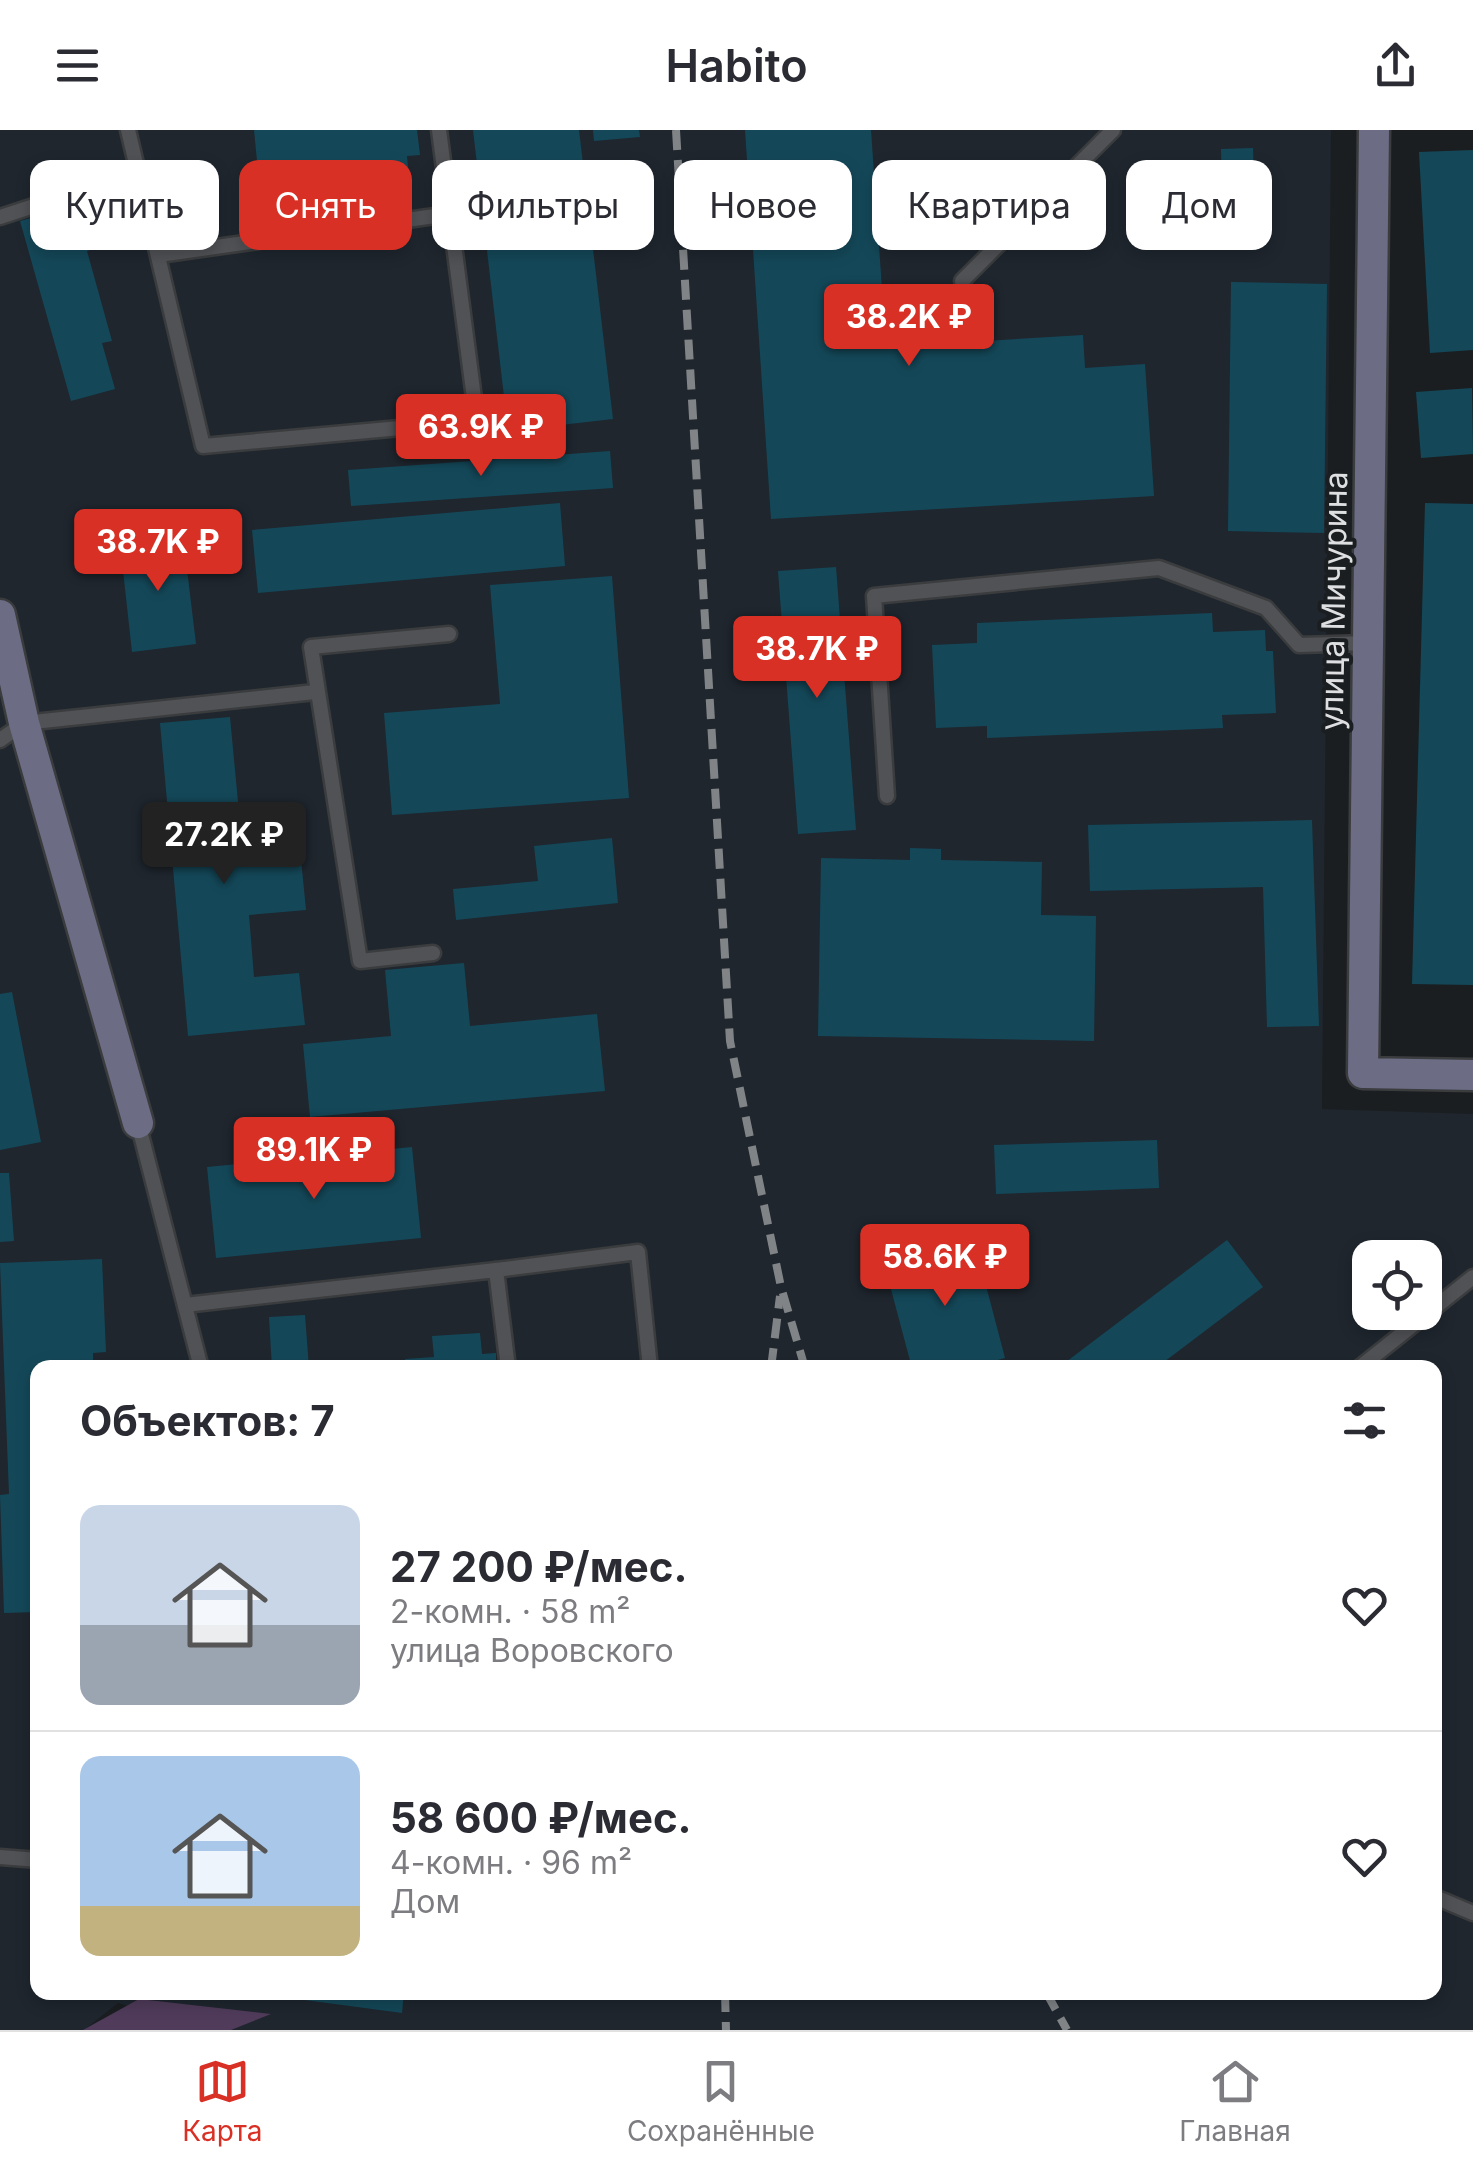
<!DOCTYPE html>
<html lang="ru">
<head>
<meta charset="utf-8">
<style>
	body { margin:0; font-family:Inter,sans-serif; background:#f7f7f7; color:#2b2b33; height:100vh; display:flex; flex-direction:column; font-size:38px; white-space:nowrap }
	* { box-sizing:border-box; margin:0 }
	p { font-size:32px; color:#7c7c81 }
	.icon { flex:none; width:55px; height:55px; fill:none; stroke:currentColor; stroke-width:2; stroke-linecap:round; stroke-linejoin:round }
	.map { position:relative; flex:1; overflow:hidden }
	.sheet { position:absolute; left:30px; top:1230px; width:1412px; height:640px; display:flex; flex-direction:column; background:#fff; border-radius:20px; box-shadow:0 5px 15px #0003 }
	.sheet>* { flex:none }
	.top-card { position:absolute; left:30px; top:30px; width:1415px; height:90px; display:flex; gap:20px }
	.controls { position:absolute; left:1352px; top:1110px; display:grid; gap:20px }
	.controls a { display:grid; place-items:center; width:90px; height:90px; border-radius:20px; background:#fff; box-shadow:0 5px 15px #0003; font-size:50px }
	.price { position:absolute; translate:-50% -85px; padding:0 22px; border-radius:10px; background:#d93025; color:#fff; font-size:32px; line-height:65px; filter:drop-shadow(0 2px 5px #0008) }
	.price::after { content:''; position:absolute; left:50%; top:60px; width:30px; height:22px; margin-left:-15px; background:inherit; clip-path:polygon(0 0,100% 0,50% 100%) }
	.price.on { background:#222; color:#fff }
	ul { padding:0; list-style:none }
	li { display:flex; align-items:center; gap:30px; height:250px; padding:0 50px }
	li+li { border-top:2px solid #e1e1e2 }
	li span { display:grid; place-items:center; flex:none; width:280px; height:200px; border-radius:20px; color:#555 }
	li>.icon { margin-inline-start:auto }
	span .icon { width:120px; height:120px; fill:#fffc; stroke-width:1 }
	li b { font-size:42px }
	h2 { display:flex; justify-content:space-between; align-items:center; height:120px; padding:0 50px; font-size:42px }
	.chip { padding:0 35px; border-radius:20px; background:#fff; box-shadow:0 5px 15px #0003; font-size:35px; line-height:90px }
	.chip.on { background:#d93025; color:#fff }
	header { display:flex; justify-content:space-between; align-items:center; height:130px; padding:0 50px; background:#fff; font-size:45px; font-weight:600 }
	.tabs { display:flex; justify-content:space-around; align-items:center; height:140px; border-top:2px solid #e1e1e2; background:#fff; font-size:28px; color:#7c7c81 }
	.tabs a { display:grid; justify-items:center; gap:5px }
	.tabs .on { color:#d93025 }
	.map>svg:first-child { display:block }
	.built { fill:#1f262e; fill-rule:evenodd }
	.forest { fill:#503b5b }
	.building { fill:#144859 }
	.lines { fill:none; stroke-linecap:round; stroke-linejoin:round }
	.lane-casing { stroke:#3a3c3e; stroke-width:19 }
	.secondary-casing { stroke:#3a3c3e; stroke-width:35 }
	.lane { stroke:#505256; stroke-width:14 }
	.secondary { stroke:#6c6d85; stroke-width:30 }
	.rail { stroke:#818486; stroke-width:8; stroke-dasharray:20 10; stroke-linecap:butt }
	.labels { text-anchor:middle; stroke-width:8; stroke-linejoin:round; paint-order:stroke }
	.street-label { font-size:32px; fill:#dddfe1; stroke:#1b1e21 }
</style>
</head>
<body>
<header><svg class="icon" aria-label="menu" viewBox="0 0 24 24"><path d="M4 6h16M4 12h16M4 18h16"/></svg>Habito<svg class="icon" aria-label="share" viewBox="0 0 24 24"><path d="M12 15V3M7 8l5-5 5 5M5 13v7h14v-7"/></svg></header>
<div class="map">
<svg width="1473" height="1900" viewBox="0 0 1473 1900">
	<rect width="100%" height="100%" fill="#1b1e21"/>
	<path class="built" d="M0,0H1331L1322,979L1473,984V1900H204L118,1873L84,1900H0ZM1370,1128H1425V1182H1370ZM38,1238H1435V1862H38Z"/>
	<polygon class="forest" points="139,1869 271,1884 231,1900 83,1900"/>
	<g class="building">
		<polygon points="254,0 417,0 420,25 407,26 411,67 349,73 344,32 258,41"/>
		<polygon points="473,0 579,0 613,289 508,301"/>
		<polygon points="593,0 639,0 640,7 594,11"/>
		<polygon points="745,0 871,0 886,217 1083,205 1085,238 1145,234 1154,366 771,389"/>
		<polygon points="1253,18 1256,104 1171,105 1170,65 1222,64 1221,19"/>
		<polygon points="1473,20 1473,220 1430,223 1419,22"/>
		<polygon points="113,75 123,110 87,121 112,211 102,213 115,259 71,271 20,91 57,81 60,90"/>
		<polygon points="1231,152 1327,154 1324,403 1228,401"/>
		<polygon points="1472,258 1473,324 1421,328 1416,262"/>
		<polygon points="610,321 613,358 351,376 348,340"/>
		<polygon points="560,373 565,436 258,463 252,400"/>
		<polygon points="1425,373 1473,374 1473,855 1412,854"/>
		<polygon points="183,406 196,514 132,522 120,413"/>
		<polygon points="836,437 856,700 798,704 778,441"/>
		<polygon points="612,446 629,668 392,685 384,583 500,574 490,455"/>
		<polygon points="1212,483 1213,502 1265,500 1266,521 1273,521 1276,583 1222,585 1223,598 987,608 987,596 936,598 932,515 977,513 977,493"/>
		<polygon points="230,587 242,714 299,709 306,780 249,785 254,847 299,843 305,895 188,906 160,593"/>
		<polygon points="1312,690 1319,896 1267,897 1263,757 1090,761 1088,695"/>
		<polygon points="612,708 618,773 456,790 453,759 538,751 534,716"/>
		<polygon points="910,718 941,719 941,730 1042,732 1041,785 1096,786 1094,911 818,906 821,728 910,730"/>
		<polygon points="464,833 470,896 597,884 605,961 310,987 303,914 391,906 385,840"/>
		<polygon points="12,862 41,1012 0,1020 0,864"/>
		<polygon points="1157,1010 1159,1058 996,1064 994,1015"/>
		<polygon points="412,1017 421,1108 216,1128 207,1037"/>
		<polygon points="0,1043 9,1043 14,1111 0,1112"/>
		<polygon points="974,1110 1005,1228 968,1238 912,1238 884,1133"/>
		<polygon points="1227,1110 1263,1157 1156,1238 1058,1238"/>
		<polygon points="1404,1110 1418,1128 1381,1128"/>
		<polygon points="102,1129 106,1222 93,1223 93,1238 38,1238 38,1482 4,1483 0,1365 9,1364 0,1133"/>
		<polygon points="1425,1137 1440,1155 1425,1167"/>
		<polygon points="305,1185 309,1238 272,1238 269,1187"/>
		<polygon points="480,1203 482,1224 496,1223 496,1238 406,1238 405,1229 434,1227 432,1206"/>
		<polygon points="245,1862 404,1862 402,1883"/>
	</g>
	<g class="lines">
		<defs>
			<g id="lane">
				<polyline points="128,0 203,316 477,291 439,0"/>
				<polyline points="0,87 140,41"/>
				<polyline points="159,125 449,84"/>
				<polyline points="962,151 1113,0"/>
				<polyline points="0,610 24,593 315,562"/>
				<polyline points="887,666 874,466 1159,438 1266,478 1299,515 1368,513"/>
				<polyline points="433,823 360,831 311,517 449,504"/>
				<polyline points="138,993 201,1238"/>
				<polyline points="496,1140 638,1122 650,1238"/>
				<polyline points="185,1175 496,1140 508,1238"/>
				<polyline points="1359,1238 1473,1147"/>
				<polyline points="0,1727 38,1730"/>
				<polyline points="1435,1767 1473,1783"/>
			</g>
			<g id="secondary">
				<polyline points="1374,0 1363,943 1473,945"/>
				<polyline points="0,485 24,593 138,993"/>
			</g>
		</defs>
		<use href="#lane" class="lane-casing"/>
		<use href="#secondary" class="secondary-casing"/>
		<use href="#lane" class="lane"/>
		<use href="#secondary" class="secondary"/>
		<g class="rail">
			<polyline points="676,0 730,911 781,1157 805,1238"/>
			<polyline points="771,1238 780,1166"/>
			<polyline points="725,1862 726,1900"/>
			<polyline points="1046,1862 1067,1900"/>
		</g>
	</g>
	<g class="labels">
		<g class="street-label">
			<text transform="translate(1334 471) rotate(-89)" y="11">улица Мичурина</text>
		</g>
	</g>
</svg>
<div class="controls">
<a><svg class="icon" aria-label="locate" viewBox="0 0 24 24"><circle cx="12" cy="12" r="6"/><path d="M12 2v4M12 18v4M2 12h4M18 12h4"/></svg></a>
</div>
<b class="price" style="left:909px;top:239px">38.2K ₽</b>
<b class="price" style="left:481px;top:349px">63.9K ₽</b>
<b class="price" style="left:158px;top:464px">38.7K ₽</b>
<b class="price" style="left:817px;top:571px">38.7K ₽</b>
<b class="price on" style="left:224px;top:757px">27.2K ₽</b>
<b class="price" style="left:314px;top:1072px">89.1K ₽</b>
<b class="price" style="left:945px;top:1179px">58.6K ₽</b>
<div class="top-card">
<a class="chip">Купить</a>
<a class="chip on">Снять</a>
<a class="chip">Фильтры</a>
<a class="chip">Новое</a>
<a class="chip">Квартира</a>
<a class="chip">Дом</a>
</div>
<section class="sheet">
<h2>Объектов: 7<svg class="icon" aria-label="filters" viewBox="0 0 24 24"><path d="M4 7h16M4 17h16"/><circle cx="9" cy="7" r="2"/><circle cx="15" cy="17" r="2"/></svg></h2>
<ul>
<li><span style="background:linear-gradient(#c9d6e8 60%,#9aa5b1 0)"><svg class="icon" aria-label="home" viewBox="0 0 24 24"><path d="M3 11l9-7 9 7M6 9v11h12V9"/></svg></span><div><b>27 200 ₽/мес.</b><p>2-комн. · 58 m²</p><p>улица Воровского</p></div><svg class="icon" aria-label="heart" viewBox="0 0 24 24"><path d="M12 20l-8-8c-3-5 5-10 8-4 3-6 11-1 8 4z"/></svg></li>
<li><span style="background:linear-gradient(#a9c7e8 75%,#c2b280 0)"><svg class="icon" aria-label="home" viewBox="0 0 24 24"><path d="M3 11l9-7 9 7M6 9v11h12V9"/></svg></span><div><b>58 600 ₽/мес.</b><p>4-комн. · 96 m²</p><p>Дом</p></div><svg class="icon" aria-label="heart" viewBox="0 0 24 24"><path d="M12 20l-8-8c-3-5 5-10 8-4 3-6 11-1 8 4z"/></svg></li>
</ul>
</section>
</div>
<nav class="tabs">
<a class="on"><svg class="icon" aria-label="map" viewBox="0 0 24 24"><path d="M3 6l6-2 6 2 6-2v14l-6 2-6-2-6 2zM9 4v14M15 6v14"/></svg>Карта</a>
<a><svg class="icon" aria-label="saved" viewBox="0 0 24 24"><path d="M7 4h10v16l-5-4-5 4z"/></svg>Сохранённые</a>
<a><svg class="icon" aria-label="home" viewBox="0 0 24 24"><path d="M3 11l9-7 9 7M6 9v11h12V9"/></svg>Главная</a>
</nav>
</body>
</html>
